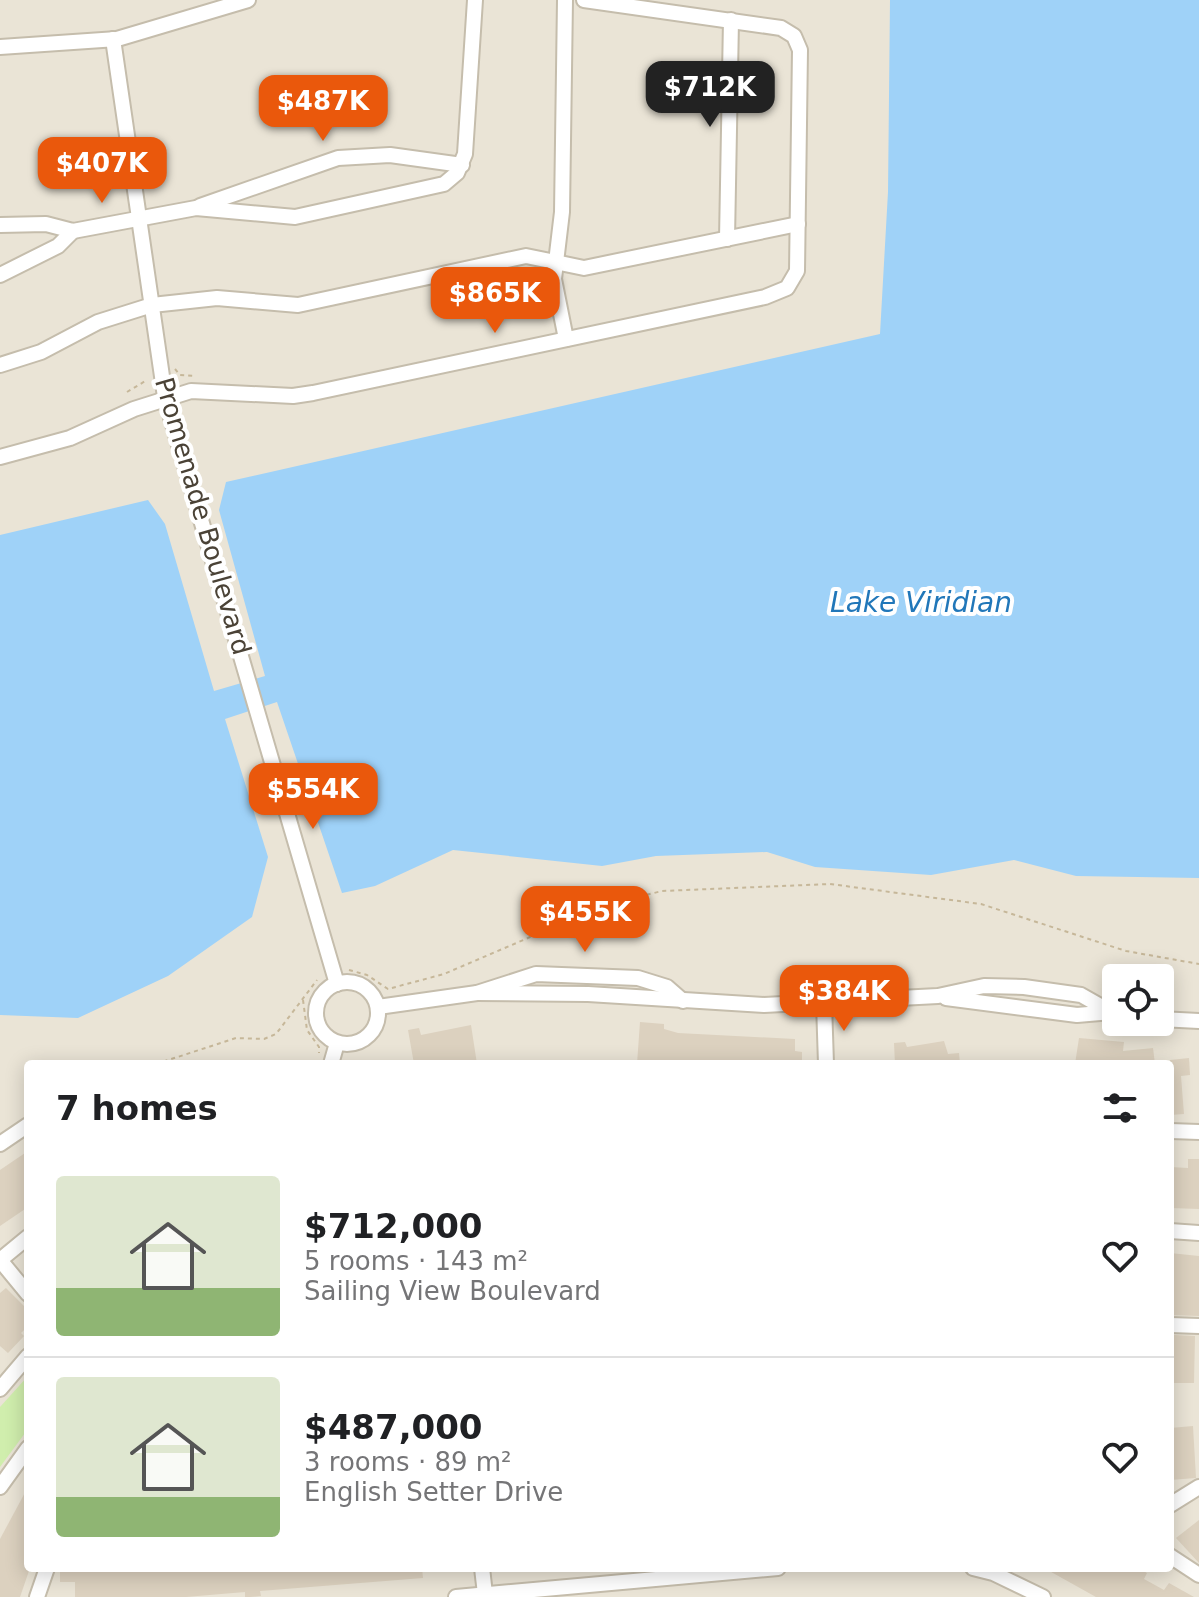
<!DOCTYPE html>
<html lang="en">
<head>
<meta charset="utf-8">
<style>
	body { margin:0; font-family:"DejaVu Sans",sans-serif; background:#f2f2f2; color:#202124; height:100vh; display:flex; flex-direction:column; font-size:30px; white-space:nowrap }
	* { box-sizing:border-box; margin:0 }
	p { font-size:26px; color:#757577 }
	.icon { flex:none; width:44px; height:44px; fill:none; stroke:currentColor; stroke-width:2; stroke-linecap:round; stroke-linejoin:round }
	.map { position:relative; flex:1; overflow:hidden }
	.side { position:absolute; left:24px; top:1060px; width:1150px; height:512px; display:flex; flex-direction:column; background:#fff; border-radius:8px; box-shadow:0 4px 20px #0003 }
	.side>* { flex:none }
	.controls { position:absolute; left:1102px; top:964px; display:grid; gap:16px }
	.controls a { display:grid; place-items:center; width:72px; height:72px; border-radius:8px; background:#fff; box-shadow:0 4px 20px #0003; font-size:40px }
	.price { position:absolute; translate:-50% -68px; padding:0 18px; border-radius:16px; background:#ea580c; color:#fff; font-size:26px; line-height:52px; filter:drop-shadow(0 2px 4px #0008) }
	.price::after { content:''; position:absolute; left:50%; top:48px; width:24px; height:18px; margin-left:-12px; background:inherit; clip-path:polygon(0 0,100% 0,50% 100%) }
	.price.current { background:#222; color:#fff }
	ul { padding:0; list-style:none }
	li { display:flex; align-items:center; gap:24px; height:200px; padding:0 32px }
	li+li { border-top:2px solid #e0e0e0 }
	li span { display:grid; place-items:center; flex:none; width:224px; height:160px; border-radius:8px; color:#555 }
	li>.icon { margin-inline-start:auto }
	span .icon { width:96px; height:96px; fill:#fffc; stroke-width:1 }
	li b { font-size:34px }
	h2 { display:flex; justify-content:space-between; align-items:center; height:96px; padding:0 32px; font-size:34px }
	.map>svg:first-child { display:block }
	.residential { fill:#eae4d6; fill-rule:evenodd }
	.green { fill:#d0eead }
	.water { fill:#9fd2f8 }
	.building { fill:#dcd1bf }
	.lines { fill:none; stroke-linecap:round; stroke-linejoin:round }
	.minor-casing { stroke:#c5bdac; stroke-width:18 }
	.path { stroke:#c6b799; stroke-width:2; stroke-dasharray:4 4; stroke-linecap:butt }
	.minor { stroke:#fff; stroke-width:14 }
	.labels { text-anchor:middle; stroke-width:8; stroke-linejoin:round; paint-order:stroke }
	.street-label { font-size:26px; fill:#4a4236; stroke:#fff }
	.water-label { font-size:28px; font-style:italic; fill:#2177b9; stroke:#fff }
</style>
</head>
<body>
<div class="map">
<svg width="1199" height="1597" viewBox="0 0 1199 1597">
	<rect width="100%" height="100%" fill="#f6f2e8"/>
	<path class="residential" d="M0,0H1199V1597H0ZM1116,978H1160V1022H1116ZM28,1064H1170V1568H28Z"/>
	<polygon class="green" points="28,1376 28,1429 0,1467 0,1407"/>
	<polygon class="water" points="890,0 1199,0 1199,878 1076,876 1014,860 931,875 815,867 767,852 656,856 602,866 453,850 375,886 342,893 277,702 225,719 268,857 252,917 168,976 78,1018 0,1015 0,535 148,500 165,524 214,691 265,676 219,510 226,482 880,334 888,192"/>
	<g class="building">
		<polygon points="640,1022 664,1024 664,1029 678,1033 795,1039 795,1051 802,1052 802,1064 637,1064"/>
		<polygon points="471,1025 477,1064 414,1064 408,1030 419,1028 421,1035"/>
		<polygon points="1079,1038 1124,1042 1123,1051 1153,1048 1155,1064 1075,1064"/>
		<polygon points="944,1041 948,1054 959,1053 960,1064 895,1064 894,1043 905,1042 907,1047"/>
		<polygon points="1189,1058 1190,1075 1181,1076 1184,1114 1170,1115 1170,1060"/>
		<polygon points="28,1151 28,1207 0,1226 0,1170"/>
		<polygon points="1188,1159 1199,1159 1199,1209 1170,1208 1170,1167 1188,1168"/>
		<polygon points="1170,1253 1199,1256 1199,1316 1170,1315"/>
		<polygon points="6,1288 28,1310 28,1326 21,1333 24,1336 8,1353 0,1346 0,1293"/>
		<polygon points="1174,1335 1195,1336 1194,1383 1174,1383"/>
		<polygon points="1193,1426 1196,1478 1170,1480 1170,1428"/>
		<polygon points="28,1487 30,1568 20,1597 0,1597 0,1539"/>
		<polygon points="1199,1520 1199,1563 1176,1538"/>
		<polygon points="60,1568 422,1568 423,1578 260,1591 261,1596 250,1597 245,1597 245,1592 186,1597 75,1597 75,1582 60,1582"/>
		<polygon points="1044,1568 1138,1568 1147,1573 1144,1579 1164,1590 1169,1583 1194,1597 1096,1597"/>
	</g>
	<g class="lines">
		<defs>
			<g id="minor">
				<polyline points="565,0 562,212 554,279 566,339"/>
				<polyline points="113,39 165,397 337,984"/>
				<polyline points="0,47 117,39 248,0"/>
				<polyline points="200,206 338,158 390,155 462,165"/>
				<polyline points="0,225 46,224 73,231 196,208 295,217 444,184 457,173 465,154 475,0"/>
				<polyline points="727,239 731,20"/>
				<polyline points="0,275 58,246 73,231"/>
				<polyline points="0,365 41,352 98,322 152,305 217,298 298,305 526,256 584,268 798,224"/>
				<polyline points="0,457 70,438 134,409 191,391 293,396 313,393 765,297 787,288 797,271 800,50 794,36 781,28 584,0"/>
				<circle cx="347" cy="1013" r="31"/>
				<polyline points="477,993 588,994 764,1005 938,996 984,986 1024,987 1081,995 1111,1012"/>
				<polyline points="946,998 1077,1015 1112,1012"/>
				<polyline points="824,1003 826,1064"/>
				<polyline points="378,1007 477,993 536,974 638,978 667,987 683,1001"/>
				<polyline points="1160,1019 1199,1021"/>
				<polyline points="331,1064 337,1043"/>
				<polyline points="1170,1131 1199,1132"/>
				<polyline points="0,1144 28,1125"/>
				<polyline points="1170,1231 1199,1233"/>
				<polyline points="0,1260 28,1294"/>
				<polyline points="0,1260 28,1237"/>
				<polyline points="1170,1325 1199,1326"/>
				<polyline points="0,1389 28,1356"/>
				<polyline points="0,1487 28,1448"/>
				<polyline points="1170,1505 1199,1487"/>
				<polyline points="1170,1556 1199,1575"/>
				<polyline points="482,1568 485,1594"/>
				<polyline points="973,1568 993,1573 1043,1597"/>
				<polyline points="37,1597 47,1568"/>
				<polyline points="456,1597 778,1568"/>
			</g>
		</defs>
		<use href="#minor" class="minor-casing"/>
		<g class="path">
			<polyline points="175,369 180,375 195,376"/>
			<polyline points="127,392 147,380"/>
			<polyline points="349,970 367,975 388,989 444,974 605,905 662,891 830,884 981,904 1126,951 1199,964"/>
			<polyline points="303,1000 307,1030 319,1047 319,1053"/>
			<polyline points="156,1064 236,1038 264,1039 276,1034 317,980"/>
		</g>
		<use href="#minor" class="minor"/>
	</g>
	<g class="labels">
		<g class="street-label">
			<text transform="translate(203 516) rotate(74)" y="9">Promenade Boulevard</text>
		</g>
		<g class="water-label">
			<text x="921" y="612">Lake Viridian</text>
		</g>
	</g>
</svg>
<div class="controls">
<a><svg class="icon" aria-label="locate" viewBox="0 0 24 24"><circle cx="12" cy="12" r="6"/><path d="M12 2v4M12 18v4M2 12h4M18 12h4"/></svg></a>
</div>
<b class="price current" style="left:710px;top:129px">$712K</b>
<b class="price" style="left:323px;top:143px">$487K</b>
<b class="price" style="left:102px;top:205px">$407K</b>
<b class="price" style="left:495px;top:335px">$865K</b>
<b class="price" style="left:313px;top:831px">$554K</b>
<b class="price" style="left:585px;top:954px">$455K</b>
<b class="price" style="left:844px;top:1033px">$384K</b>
<section class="side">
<h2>7 homes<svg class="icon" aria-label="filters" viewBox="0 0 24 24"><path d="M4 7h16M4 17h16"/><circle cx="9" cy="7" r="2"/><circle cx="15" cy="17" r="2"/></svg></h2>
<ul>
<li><span style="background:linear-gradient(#dfe7d0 70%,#8fb573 0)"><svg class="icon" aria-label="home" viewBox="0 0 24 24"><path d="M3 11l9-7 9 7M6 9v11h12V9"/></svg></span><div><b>$712,000</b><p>5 rooms · 143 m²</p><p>Sailing View Boulevard</p></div><svg class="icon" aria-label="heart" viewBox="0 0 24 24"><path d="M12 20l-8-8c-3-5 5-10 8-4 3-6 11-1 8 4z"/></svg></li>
<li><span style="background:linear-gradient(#dfe7d0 75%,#8fb573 0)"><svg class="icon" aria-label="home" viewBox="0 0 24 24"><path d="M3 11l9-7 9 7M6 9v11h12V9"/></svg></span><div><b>$487,000</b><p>3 rooms · 89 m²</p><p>English Setter Drive</p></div><svg class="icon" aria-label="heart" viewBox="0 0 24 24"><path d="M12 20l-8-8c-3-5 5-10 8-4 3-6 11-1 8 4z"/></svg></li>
</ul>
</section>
</div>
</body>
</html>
